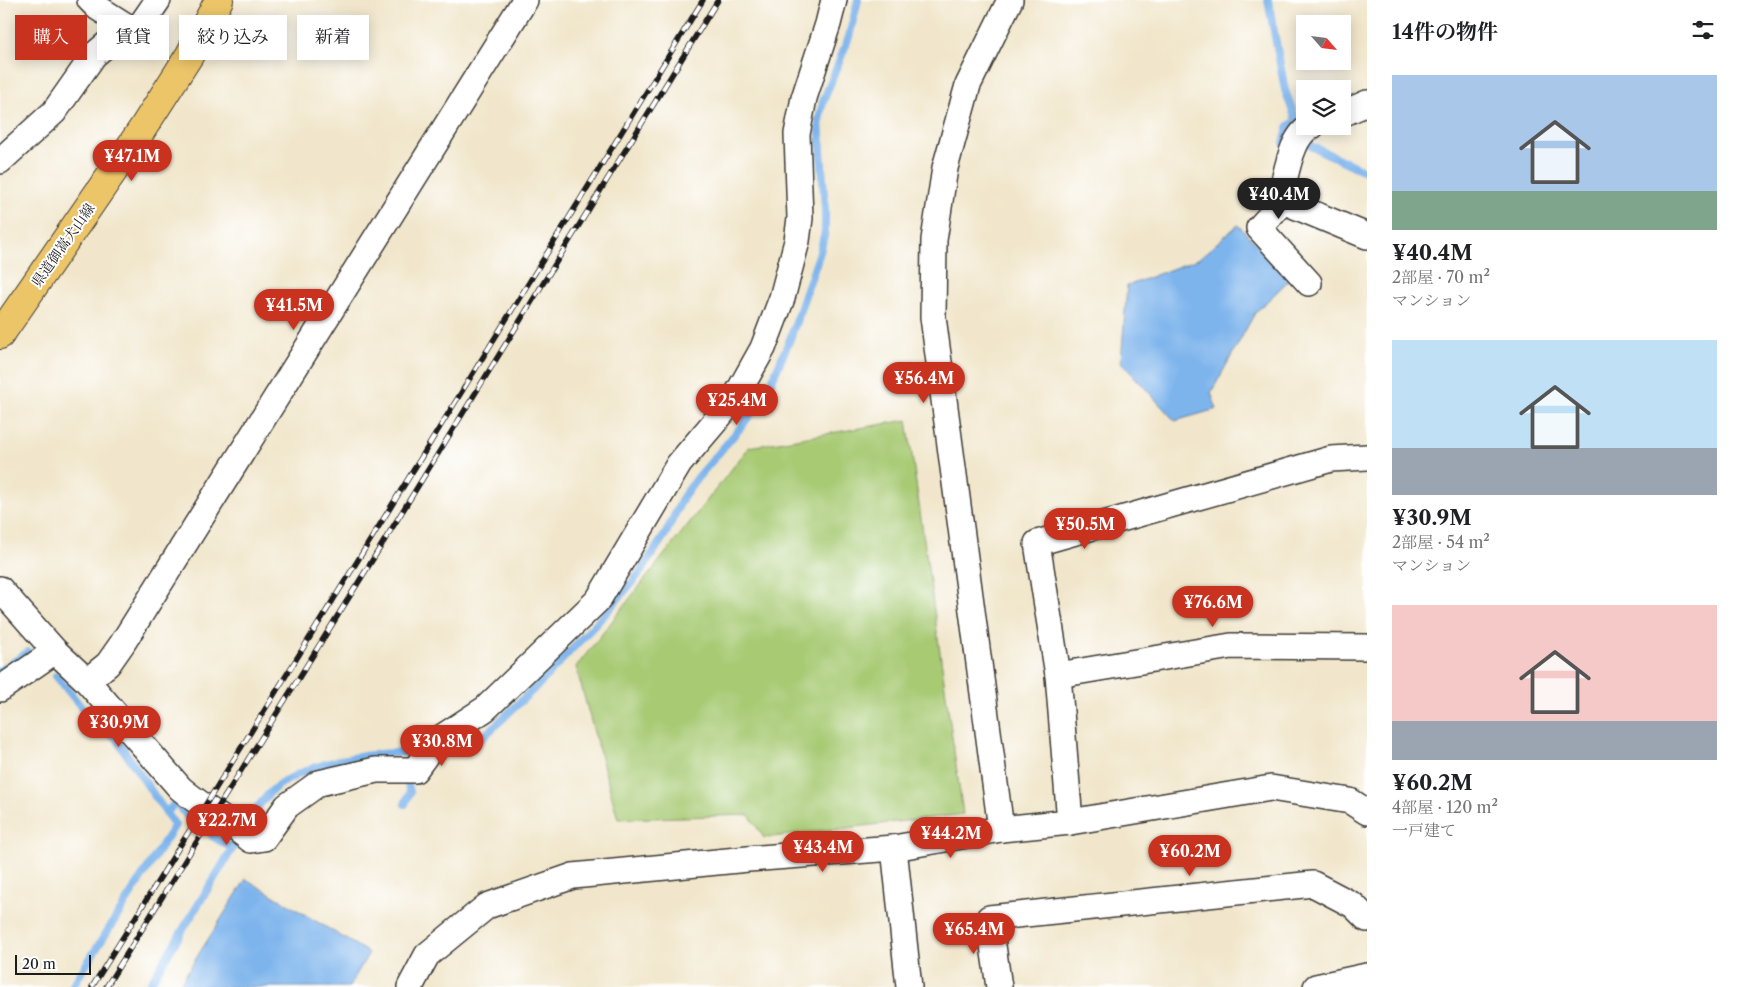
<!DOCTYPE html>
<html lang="ja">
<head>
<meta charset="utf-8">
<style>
	body { margin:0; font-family:"Libre Caslon Text","Noto Serif JP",serif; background:#f6f6f6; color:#202124; height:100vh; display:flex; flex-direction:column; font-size:19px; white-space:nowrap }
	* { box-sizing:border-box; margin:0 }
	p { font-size:16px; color:#757577 }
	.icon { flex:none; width:28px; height:28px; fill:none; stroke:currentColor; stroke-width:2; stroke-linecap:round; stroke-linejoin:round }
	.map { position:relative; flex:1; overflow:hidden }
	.drawer { display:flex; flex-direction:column; background:#fff; width:375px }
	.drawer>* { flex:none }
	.banner { position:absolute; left:15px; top:15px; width:475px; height:45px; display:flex; gap:10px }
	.needle { width:32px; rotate:118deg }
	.controls { position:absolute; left:1296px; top:15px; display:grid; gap:10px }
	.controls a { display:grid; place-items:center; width:55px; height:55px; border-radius:0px; background:#fff; box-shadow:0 2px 12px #0003; font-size:25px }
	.scale { position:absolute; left:15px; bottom:12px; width:76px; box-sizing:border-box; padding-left:5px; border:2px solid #1c1c1c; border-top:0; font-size:14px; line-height:18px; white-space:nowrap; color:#1c1c1c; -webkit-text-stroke:4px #fff; paint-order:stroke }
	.price { position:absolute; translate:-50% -42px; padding:0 11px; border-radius:18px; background:#c8321e; color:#fff; font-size:16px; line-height:32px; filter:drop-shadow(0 1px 2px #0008) }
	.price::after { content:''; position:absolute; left:50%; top:30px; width:15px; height:11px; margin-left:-8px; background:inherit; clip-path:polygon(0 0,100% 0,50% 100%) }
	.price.selected { background:#222; color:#fff }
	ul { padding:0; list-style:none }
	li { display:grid; align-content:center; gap:10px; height:265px; padding:0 25px }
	li span { display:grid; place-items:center; height:155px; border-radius:0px; color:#555 }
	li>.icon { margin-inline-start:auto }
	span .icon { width:90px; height:90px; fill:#fffc; stroke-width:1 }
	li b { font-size:21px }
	h2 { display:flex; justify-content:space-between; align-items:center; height:60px; padding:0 25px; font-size:21px }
	.pill { padding:0 18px; border-radius:0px; background:#fff; box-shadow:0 2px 12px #0003; font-size:18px; line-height:45px }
	.pill.selected { background:#c8321e; color:#fff }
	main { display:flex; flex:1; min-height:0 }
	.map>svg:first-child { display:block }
	.green { fill:#a7ca73; stroke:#627348 }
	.water { fill:#7db4ec; stroke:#4c6884 }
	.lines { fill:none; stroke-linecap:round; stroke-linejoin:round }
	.stream { stroke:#7db4ec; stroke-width:8 }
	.minor-casing { stroke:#3c3a36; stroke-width:28 }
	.major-casing { stroke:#3c3a36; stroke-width:30 }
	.minor { stroke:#fff; stroke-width:25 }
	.major { stroke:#edc569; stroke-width:28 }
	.rail-casing { stroke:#1c1c1c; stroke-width:5.5 }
	.rail { stroke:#fff; stroke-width:4; stroke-dasharray:11; stroke-linecap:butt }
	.labels { text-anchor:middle; stroke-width:4; stroke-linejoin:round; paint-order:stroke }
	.street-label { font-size:14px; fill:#1c1c1c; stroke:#fff }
</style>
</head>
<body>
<main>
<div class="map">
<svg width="1367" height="987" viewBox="0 0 1367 987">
	<rect width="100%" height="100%" fill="#fff"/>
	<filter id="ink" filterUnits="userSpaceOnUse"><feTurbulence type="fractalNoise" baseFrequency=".02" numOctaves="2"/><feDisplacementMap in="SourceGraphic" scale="10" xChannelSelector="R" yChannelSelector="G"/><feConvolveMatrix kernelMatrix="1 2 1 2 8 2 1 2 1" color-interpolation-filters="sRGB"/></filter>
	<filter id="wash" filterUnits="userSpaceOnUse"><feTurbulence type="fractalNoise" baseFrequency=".0096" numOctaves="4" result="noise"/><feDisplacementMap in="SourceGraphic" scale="20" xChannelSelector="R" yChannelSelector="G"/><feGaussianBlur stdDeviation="1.12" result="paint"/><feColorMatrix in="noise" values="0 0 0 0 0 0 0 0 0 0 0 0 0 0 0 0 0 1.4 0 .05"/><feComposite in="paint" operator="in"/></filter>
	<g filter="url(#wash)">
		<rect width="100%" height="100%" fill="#f1e6cb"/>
		<polygon class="green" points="907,420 963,814 764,838 749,815 618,819 576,667 749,447"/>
		<g class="water">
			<polygon points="1238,225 1290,279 1255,313 1211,393 1217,409 1175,421 1121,362 1127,286 1198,259"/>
			<polygon points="246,879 369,953 349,987 178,987"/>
		</g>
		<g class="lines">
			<g class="stream">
				<polyline points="1268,0 1285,90 1298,125"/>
				<polyline points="1305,137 1311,146 1367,172"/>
				<polyline points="1284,143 1289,126 1296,121"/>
				<polyline points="1263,207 1267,201 1273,181"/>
				<polyline points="0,671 28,652"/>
				<polyline points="56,676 91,719 115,737 166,813"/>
				<polyline points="434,751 461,751 473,747 540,683 605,614 639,574 666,533 683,497 694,482 741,427 756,407 771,383 790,339 820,252 825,232 825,209 819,120 823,102 849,37 858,0"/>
				<polyline points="405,804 410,792 407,781"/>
				<polyline points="212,836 232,848"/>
				<polyline points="72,987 175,825 166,813 176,802 187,816"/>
				<path d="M148,987L259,805C264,800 269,792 275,788C314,759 375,752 422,752"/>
			</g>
		</g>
	</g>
	<g filter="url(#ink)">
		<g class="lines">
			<defs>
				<g id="minor">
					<polyline points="90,0 98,8 136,32"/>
					<polyline points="1342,114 1367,103"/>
					<path d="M1312,126C1292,134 1287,171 1282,189L1290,204L1367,236"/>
					<polyline points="0,161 54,112 94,55 114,38 136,32 158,0"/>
					<polyline points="1286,198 1259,228 1309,283"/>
					<path d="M0,589L55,651L87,681L180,788C202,807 228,821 251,840L264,838L287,806L319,783L376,770H415L436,741L485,709L598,600L679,464L735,398L763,348L782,298L797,241L800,218L797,134L804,98L828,24L834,0"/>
					<polyline points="1058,675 1231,646 1367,647"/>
					<polyline points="87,681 108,664 122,644 525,0"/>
					<polyline points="0,689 55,651"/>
					<polyline points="1070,822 1058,675 1037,543 1331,459 1367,457"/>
					<polyline points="1001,829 933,317 934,240 945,168 968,85 1010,0"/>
					<polyline points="894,848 909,987"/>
					<polyline points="410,987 427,955 487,906 573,876 748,859 894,848 1001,829 1070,822 1271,788 1350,801 1367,812"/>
					<polyline points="999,987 989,918 1313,884 1353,905 1367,919"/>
					<polyline points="1316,987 1367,976"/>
				</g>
				<polyline id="major" points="0,335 141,131 189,56 219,0"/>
			</defs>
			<use href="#minor" class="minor-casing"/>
			<use href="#major" class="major-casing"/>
			<use href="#minor" class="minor"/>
			<use href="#major" class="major"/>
			<defs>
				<g id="rail">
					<polyline points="92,987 363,552 703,0"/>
					<polyline points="106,987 373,559 718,0"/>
				</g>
			</defs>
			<use href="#rail" class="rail-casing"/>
			<use href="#rail" class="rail"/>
		</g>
	</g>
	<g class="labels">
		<g class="street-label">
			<text transform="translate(63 245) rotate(-55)" y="5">県道御嵩犬山線</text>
		</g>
	</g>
</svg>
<div class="controls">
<a><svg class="needle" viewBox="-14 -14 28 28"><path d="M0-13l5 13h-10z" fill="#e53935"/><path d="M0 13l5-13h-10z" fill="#757577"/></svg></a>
<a><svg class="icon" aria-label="layers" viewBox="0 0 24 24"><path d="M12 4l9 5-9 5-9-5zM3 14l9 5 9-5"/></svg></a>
</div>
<div class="scale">20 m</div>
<b class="price" style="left:132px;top:182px">¥47.1M</b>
<b class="price selected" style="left:1279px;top:220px">¥40.4M</b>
<b class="price" style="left:294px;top:331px">¥41.5M</b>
<b class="price" style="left:924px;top:404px">¥56.4M</b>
<b class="price" style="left:737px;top:426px">¥25.4M</b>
<b class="price" style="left:1085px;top:550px">¥50.5M</b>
<b class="price" style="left:1213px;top:628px">¥76.6M</b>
<b class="price" style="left:119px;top:748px">¥30.9M</b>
<b class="price" style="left:442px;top:767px">¥30.8M</b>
<b class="price" style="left:227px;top:846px">¥22.7M</b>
<b class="price" style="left:951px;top:859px">¥44.2M</b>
<b class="price" style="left:823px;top:873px">¥43.4M</b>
<b class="price" style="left:1190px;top:877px">¥60.2M</b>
<b class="price" style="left:974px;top:955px">¥65.4M</b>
<div class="banner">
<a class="pill selected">購入</a>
<a class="pill">賃貸</a>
<a class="pill">絞り込み</a>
<a class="pill">新着</a>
</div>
</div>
<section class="drawer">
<h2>14件の物件<svg class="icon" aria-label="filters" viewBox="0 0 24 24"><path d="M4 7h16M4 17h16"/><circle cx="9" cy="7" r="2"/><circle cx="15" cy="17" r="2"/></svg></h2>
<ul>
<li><span style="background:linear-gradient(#a9c7e8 75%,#7fa58c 0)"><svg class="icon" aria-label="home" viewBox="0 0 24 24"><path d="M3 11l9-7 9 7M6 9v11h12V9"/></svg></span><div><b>¥40.4M</b><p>2部屋 · 70 m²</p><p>マンション</p></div></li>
<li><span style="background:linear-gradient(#bfe0f5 70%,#9aa5b1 0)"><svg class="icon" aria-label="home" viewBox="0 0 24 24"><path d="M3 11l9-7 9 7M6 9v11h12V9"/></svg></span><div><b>¥30.9M</b><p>2部屋 · 54 m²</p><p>マンション</p></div></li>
<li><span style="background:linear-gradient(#f6c9c9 75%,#9aa5b1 0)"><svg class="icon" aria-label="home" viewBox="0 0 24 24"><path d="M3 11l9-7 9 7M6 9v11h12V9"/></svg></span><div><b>¥60.2M</b><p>4部屋 · 120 m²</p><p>一戸建て</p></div></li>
</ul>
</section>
</main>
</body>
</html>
